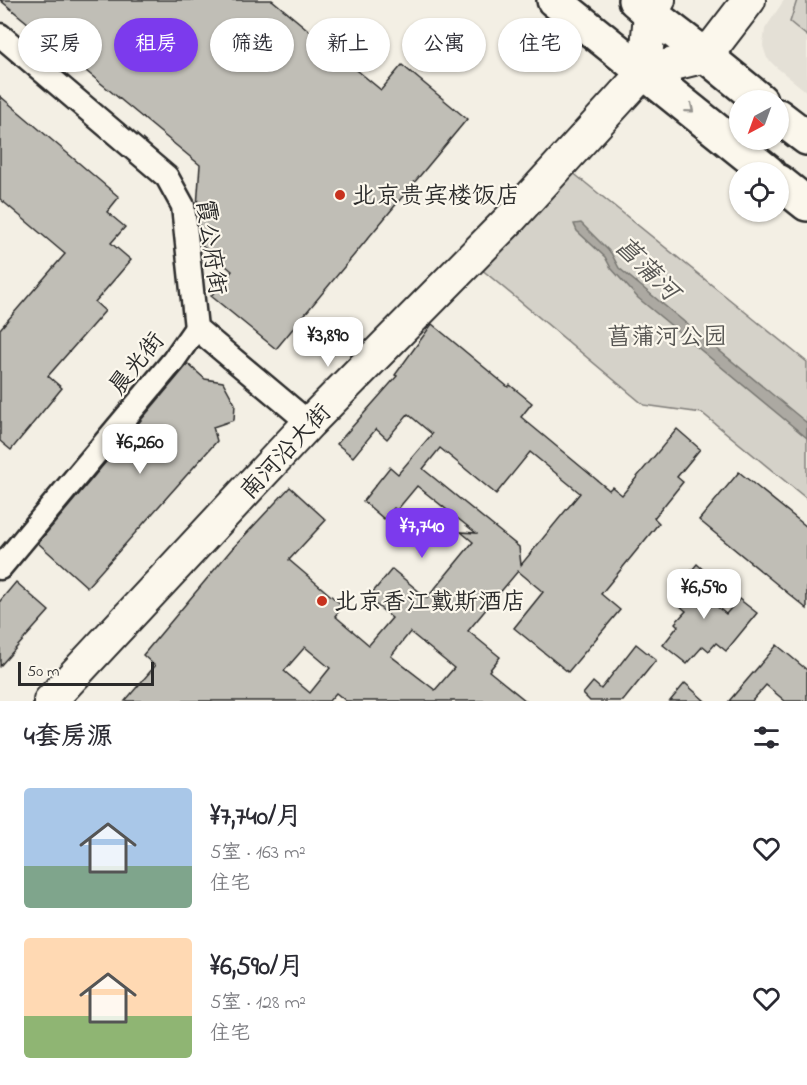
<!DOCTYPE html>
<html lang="zh">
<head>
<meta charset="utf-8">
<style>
	body { margin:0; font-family:"Indie Flower","LXGW WenKai TC",sans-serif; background:#f7f7f7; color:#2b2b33; height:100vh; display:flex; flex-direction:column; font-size:22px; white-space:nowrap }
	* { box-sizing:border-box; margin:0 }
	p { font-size:20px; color:#7c7c81 }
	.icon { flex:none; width:33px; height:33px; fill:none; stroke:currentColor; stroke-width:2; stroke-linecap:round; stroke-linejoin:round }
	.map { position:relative; height:701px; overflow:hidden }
	.drawer { display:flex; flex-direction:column; background:#fff; flex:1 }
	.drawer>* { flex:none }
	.banner { position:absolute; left:18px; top:18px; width:771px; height:54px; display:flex; gap:12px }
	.needle { width:39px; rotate:221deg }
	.buttons { position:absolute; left:729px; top:90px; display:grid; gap:12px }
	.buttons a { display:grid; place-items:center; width:60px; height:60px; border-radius:50%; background:#fff; box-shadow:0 2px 4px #0004; font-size:30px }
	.scale { position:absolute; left:18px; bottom:15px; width:136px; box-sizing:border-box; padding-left:6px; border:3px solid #2b2b2b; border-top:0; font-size:16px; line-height:21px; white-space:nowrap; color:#2b2b2b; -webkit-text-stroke:4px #fbf7ec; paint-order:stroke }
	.price { position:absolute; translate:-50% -51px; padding:0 14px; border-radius:12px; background:#fff; color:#222; font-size:20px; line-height:39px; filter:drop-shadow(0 2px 3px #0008) }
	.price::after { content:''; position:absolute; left:50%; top:36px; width:18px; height:14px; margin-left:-9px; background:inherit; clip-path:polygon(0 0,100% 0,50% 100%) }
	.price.on { background:#7c3aed; color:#fff }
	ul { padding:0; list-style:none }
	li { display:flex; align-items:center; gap:18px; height:150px; padding:0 24px }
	li span { display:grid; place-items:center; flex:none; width:168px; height:120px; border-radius:6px; color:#555 }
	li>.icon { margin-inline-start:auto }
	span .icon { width:72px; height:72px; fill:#fffc; stroke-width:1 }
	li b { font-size:26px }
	h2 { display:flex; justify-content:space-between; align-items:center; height:72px; padding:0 24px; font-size:26px }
	.tag { padding:0 21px; border-radius:27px; background:#fff; box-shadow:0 2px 4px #0004; font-size:21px; line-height:54px }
	.tag.on { background:#7c3aed; color:#fff }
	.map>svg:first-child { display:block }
	.built { fill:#e4e0d6 }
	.green { fill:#d5d2c9; stroke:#807e7a; stroke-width:1.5 }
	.water { fill:#aca9a2; stroke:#787772; stroke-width:1.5 }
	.building { fill:#c0beb6; stroke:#2b2b2b; stroke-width:1.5; fill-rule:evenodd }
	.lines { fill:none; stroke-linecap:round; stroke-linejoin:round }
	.street-casing { stroke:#2b2b2b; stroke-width:27 }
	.secondary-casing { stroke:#2b2b2b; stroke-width:36 }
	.primary-casing { stroke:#2b2b2b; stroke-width:38 }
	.highway-casing { stroke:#2b2b2b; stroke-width:38 }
	.street { stroke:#fbf7ec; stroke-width:22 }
	.secondary { stroke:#fbf7ec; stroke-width:32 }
	.primary { stroke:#fbf7ec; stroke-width:33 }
	.highway { stroke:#fbf7ec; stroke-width:33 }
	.oneway { stroke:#93918c }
	.poi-dot { fill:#c8321e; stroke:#fbf7ec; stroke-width:2 }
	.labels { text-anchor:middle; stroke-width:4.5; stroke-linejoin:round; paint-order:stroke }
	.poi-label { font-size:24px; fill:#2b2b2b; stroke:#fbf7ec; text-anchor:start }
	.street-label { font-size:24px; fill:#2b2b2b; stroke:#fbf7ec }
	.park-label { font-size:24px; fill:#565552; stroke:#fbf7ec }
	.water-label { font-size:26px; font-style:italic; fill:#585755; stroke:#fbf7ec }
</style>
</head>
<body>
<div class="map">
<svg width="807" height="701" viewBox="0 0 807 701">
	<rect width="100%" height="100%" fill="#f3efe4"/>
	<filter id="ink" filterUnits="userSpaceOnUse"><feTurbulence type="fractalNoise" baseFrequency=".0167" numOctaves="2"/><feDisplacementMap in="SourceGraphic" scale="12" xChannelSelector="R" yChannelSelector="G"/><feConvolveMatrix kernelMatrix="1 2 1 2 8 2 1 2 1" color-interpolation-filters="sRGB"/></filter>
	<g filter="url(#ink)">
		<polygon class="built" points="784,0 807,0 807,92 776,67 767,58 763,46 765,29"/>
		<g class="green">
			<polygon points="797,0 807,0 807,36 790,22"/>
			<polygon points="572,172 807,362 807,499 702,413 644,405 480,268"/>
		</g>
		<polygon class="water" points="581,223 611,253 619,268 807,423 807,438 638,298 611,268 605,257 577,231 574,224"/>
		<g class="building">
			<polygon points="0,0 272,0 381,90 402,65 467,119 276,349 211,296 232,271 201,245 197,207 200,165"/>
			<polygon points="0,96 119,197 107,212 125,227 111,243 131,260 95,302 105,311 48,376 62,388 11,450 0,441 0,329 65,254 0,199"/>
			<path d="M432,324L508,387L510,385L532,403L521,417L609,490L612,487L622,495L677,429L700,449L677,477L683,482L654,518L659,523L601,594L620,610L568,672L514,628L543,592L518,571L468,631L500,657L489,671L526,701H346L336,693L329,701H125L155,666L143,655L231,550L290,487L326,520L289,560L343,606L335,616L369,645L392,618L368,598L392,569L427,598L473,542L461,532L476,533L417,486L397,510L394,508L384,519L363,501L390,467L398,474L432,434L408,414L387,439L376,429L353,457L337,444L397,376L395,375ZM440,448L496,494L530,452L580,493L521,565L519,547L423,469ZM410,632L454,668L435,690L391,656ZM305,647L330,668L310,693L284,671Z"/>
			<polygon points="188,364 205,379 223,382 235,404 234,420 213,427 217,441 87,587 38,543"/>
			<polygon points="739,472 807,527 807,609 699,520"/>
			<polygon points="697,564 710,576 698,591 726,614 739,599 757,613 726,651 716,643 709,651 703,646 687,664 663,645 678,626 675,623 686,611 669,597"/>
			<polygon points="16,582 49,611 0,666 0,601"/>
			<polygon points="636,644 656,660 623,701 590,701 583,694 593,682 601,689"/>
			<polygon points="777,645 807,670 807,701 785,701 766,685 752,701 729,701"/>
			<polygon points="685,683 705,701 670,701"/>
		</g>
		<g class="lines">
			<defs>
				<g id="street">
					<polyline points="0,35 167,177 183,206 196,328 309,423"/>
					<polyline points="0,568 173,361 196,328"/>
				</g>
				<g id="secondary">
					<polyline points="645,71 706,56 749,0"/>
					<polyline points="645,71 650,13 659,0"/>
					<polyline points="50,701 309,423 512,217 645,71"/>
				</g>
				<polyline id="primary" points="650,13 706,56"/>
				<g id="highway">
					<polyline points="554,0 768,172"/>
					<polyline points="635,0 650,13"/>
					<polyline points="706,56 760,100"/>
					<polyline points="778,116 807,138"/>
					<polyline points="778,181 807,204"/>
				</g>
			</defs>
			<use href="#street" class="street-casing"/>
			<use href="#secondary" class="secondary-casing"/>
			<use href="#primary" class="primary-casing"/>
			<use href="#highway" class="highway-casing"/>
			<use href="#street" class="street"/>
			<use href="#secondary" class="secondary"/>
			<use href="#primary" class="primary"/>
			<use href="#highway" class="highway"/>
		</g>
		<defs><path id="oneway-chevron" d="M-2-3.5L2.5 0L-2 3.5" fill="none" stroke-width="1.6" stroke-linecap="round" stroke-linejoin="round" transform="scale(1.5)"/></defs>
		<use class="oneway" href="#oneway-chevron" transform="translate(690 109) rotate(40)"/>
	</g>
	<g class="poi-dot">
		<circle cx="340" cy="195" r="6"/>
		<circle cx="322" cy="601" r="6"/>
	</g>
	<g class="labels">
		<g class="poi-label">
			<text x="352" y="203">北京贵宾楼饭店</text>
			<text x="334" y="609">北京香江戴斯酒店</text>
		</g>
		<g class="street-label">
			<text transform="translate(212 247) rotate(82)" y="8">霞公府街</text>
			<text transform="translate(136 363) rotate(-51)" y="8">晨光街</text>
			<text transform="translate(285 451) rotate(-47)" y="8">南河沿大街</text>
		</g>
		<g class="park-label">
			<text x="667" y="344">菖蒲河公园</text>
		</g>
		<g class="water-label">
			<text transform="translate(648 268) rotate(45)" y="9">菖蒲河</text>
		</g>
	</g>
</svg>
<div class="buttons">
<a><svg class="needle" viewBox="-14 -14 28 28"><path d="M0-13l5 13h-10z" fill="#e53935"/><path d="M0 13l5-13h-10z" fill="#7c7c81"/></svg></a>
<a><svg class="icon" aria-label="locate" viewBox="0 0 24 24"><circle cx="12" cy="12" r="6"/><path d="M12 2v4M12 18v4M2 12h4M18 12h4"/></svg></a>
</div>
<div class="scale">50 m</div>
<b class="price" style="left:328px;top:368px">¥3,890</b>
<b class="price" style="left:140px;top:475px">¥6,260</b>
<b class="price on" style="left:422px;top:559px">¥7,740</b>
<b class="price" style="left:704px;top:620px">¥6,590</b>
<div class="banner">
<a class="tag">买房</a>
<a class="tag on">租房</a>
<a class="tag">筛选</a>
<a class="tag">新上</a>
<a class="tag">公寓</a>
<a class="tag">住宅</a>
</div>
</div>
<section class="drawer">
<h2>4套房源<svg class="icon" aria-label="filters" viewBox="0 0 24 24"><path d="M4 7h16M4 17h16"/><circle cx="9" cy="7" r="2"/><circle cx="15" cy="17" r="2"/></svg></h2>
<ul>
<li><span style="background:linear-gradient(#a9c7e8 65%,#7fa58c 0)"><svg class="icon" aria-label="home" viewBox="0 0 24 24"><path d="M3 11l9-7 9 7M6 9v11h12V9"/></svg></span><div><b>¥7,740/月</b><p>5室 · 163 m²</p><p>住宅</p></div><svg class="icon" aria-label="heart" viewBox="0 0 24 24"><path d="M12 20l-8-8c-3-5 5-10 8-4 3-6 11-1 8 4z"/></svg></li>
<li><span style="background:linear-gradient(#ffd9b3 65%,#8fb573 0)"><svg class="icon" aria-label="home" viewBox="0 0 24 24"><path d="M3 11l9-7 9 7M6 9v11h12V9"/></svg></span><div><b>¥6,590/月</b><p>5室 · 128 m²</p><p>住宅</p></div><svg class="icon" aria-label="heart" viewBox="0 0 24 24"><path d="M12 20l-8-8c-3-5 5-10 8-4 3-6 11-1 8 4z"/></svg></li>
</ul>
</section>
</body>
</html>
